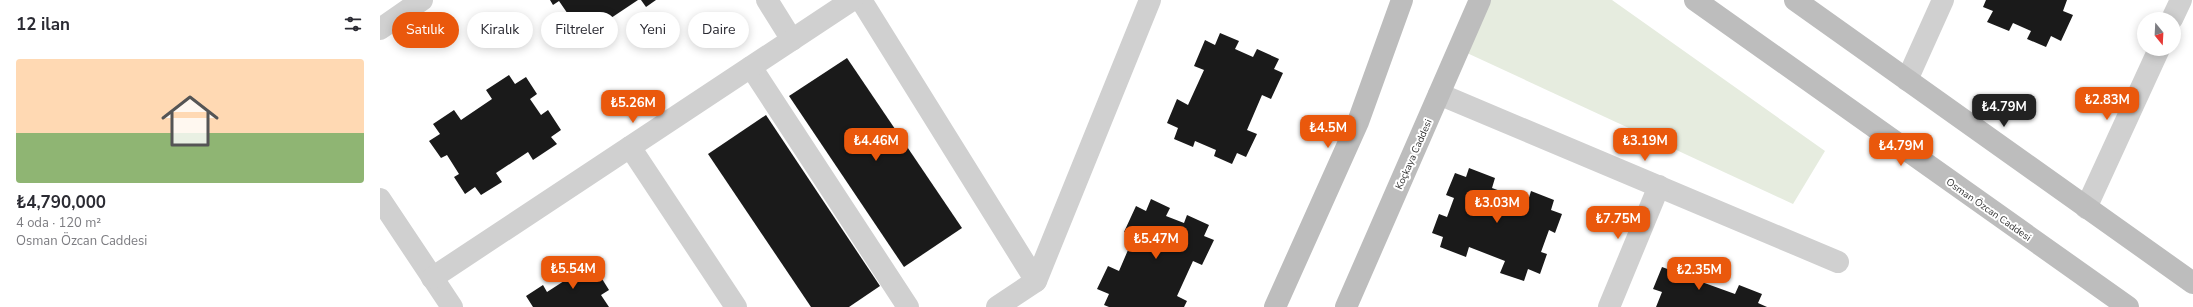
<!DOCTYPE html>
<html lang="tr">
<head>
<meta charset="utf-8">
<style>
	body { margin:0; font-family:"Nunito Sans",sans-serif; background:#f2f2f3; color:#2b2b33; height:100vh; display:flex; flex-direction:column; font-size:15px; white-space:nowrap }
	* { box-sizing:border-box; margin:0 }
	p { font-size:13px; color:#7c7c81 }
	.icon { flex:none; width:22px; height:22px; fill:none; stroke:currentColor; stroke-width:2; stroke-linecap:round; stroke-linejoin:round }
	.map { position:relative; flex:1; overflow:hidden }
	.details { display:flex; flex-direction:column; background:#fff; width:380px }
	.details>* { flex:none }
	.top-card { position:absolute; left:12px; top:12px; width:380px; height:36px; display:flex; gap:8px }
	.needle { width:26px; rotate:162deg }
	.controls { position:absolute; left:1757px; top:12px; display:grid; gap:8px }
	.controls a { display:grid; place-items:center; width:44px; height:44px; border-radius:50%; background:#fff; box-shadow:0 2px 10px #0003; font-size:20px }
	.price { position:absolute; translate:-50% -34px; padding:0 9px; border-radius:8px; background:#ea580c; color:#fff; font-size:13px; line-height:26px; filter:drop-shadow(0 1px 2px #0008) }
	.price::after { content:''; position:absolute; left:50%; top:24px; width:12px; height:9px; margin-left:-6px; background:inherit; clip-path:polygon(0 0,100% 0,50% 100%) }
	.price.active { background:#222; color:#fff }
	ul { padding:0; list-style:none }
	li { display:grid; align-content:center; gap:8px; height:212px; padding:0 16px }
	li span { display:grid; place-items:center; height:124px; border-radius:4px; color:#555 }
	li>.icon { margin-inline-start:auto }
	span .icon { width:72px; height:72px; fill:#fffc; stroke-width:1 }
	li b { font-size:17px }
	h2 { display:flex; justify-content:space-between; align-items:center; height:48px; padding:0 16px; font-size:17px }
	.chip { padding:0 14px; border-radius:18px; background:#fff; box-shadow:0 2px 10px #0003; font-size:14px; line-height:36px }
	.chip.active { background:#ea580c; color:#fff }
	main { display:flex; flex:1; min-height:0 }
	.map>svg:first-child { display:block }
	.green { fill:#e6ecdf }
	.building { fill:#1a1a1a }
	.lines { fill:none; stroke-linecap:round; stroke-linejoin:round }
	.street { stroke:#d0d0d0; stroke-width:22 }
	.secondary { stroke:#bdbdbd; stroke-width:22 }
	.labels { text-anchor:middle; stroke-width:4; stroke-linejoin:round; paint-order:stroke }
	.street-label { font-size:10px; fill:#333; stroke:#fff }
</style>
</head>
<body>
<main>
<section class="details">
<h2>12 ilan<svg class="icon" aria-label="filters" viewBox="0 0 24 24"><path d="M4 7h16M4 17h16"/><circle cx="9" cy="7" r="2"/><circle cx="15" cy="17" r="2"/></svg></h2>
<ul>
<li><span style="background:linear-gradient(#ffd9b3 60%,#8fb573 0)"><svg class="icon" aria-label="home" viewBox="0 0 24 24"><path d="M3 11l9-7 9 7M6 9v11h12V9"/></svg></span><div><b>₺4,790,000</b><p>4 oda · 120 m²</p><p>Osman Özcan Caddesi</p></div></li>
</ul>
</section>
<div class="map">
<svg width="1813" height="307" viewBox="0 0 1813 307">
	<rect width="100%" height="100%" fill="#fff"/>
	<polygon class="green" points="1094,0 1232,0 1445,151 1413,204 1074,47"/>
	<g class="building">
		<polygon points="170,0 258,0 228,20 234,28 213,42 208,33 197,40 186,24 192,20 179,1 173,5"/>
		<polygon points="261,0 276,0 266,7"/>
		<polygon points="1606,0 1687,0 1683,11 1693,15 1681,41 1671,36 1666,47 1647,39 1651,31 1633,23 1629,31 1607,22 1613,11 1603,7"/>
		<polygon points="840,33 859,41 855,49 873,57 877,49 899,59 894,69 903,73 891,99 882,95 867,130 877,134 866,157 857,153 852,164 834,156 836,150 815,141 813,147 794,139 798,128 787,123 797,99 808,105 824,70 814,66 825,40 835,45"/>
		<polygon points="467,58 582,228 524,267 409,96"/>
		<polygon points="129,75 135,84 146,77 157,94 150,99 161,115 168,110 181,130 171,137 177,144 153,160 148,152 116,173 122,182 101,195 95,187 85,194 74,177 79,174 67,155 61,158 49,141 60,134 53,124 74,110 81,120 112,99 106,90"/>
		<polygon points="386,115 500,286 469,307 431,307 328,154"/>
		<polygon points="1089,168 1115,178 1112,188 1148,201 1151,191 1174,200 1171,210 1182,214 1175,233 1169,230 1161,252 1167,254 1160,274 1148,269 1144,281 1120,273 1125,261 1089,247 1086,257 1060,247 1063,237 1052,233 1059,214 1067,217 1074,198 1066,195 1075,173 1086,177"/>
		<polygon points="771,199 790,208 786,216 804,223 807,215 829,225 824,236 834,240 822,265 813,261 797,296 807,301 804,307 729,307 724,305 729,294 717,289 728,266 739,271 754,236 744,232 756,206 766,211"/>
		<polygon points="199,262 206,271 214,266 229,290 221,295 229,307 153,307 146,296 163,285 167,292 184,281 179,274"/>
		<polygon points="1296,262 1323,272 1319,281 1355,294 1359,285 1382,294 1378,303 1387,307 1276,307 1282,292 1273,289 1282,267 1293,271"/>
	</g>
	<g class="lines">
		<g class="street">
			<polyline points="387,0 412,40"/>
			<polyline points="481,0 656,281 617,307"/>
			<polyline points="1792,19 1801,0"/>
			<polyline points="0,29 42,0"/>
			<polyline points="371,67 528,307"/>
			<polyline points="1527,80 1563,0"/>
			<polyline points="1059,94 1458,262"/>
			<polyline points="250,147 356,307"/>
			<polyline points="0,199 72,307"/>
			<polyline points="1706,208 1779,49"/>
			<polyline points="52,278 472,0"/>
			<polyline points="656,281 770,0"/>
			<polyline points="1229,307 1279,186"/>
		</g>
		<g class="secondary">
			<polyline points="1315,0 1748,307"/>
			<polyline points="1415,0 1813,283"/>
			<polyline points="895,307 978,122 1022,0"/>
			<polyline points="966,307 1100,0"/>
		</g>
	</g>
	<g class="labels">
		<g class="street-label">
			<text transform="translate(1033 154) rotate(-66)" y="4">Koçkaya Caddesi</text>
			<text transform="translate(1609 209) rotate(35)" y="4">Osman Özcan Caddesi</text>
		</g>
	</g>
</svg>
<div class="controls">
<a><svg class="needle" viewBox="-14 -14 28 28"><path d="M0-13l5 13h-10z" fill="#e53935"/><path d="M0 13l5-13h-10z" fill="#7c7c81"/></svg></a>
</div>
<b class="price" style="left:1727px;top:121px">₺2.83M</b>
<b class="price" style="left:253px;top:124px">₺5.26M</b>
<b class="price active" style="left:1624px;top:128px">₺4.79M</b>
<b class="price" style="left:948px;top:149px">₺4.5M</b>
<b class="price" style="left:496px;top:162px">₺4.46M</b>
<b class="price" style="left:1265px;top:162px">₺3.19M</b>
<b class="price" style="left:1521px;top:167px">₺4.79M</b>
<b class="price" style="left:1117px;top:224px">₺3.03M</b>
<b class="price" style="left:1238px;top:240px">₺7.75M</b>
<b class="price" style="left:776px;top:260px">₺5.47M</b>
<b class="price" style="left:193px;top:290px">₺5.54M</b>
<b class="price" style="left:1319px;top:291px">₺2.35M</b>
<div class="top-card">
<a class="chip active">Satılık</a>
<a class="chip">Kiralık</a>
<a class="chip">Filtreler</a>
<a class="chip">Yeni</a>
<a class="chip">Daire</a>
</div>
</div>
</main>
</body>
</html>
